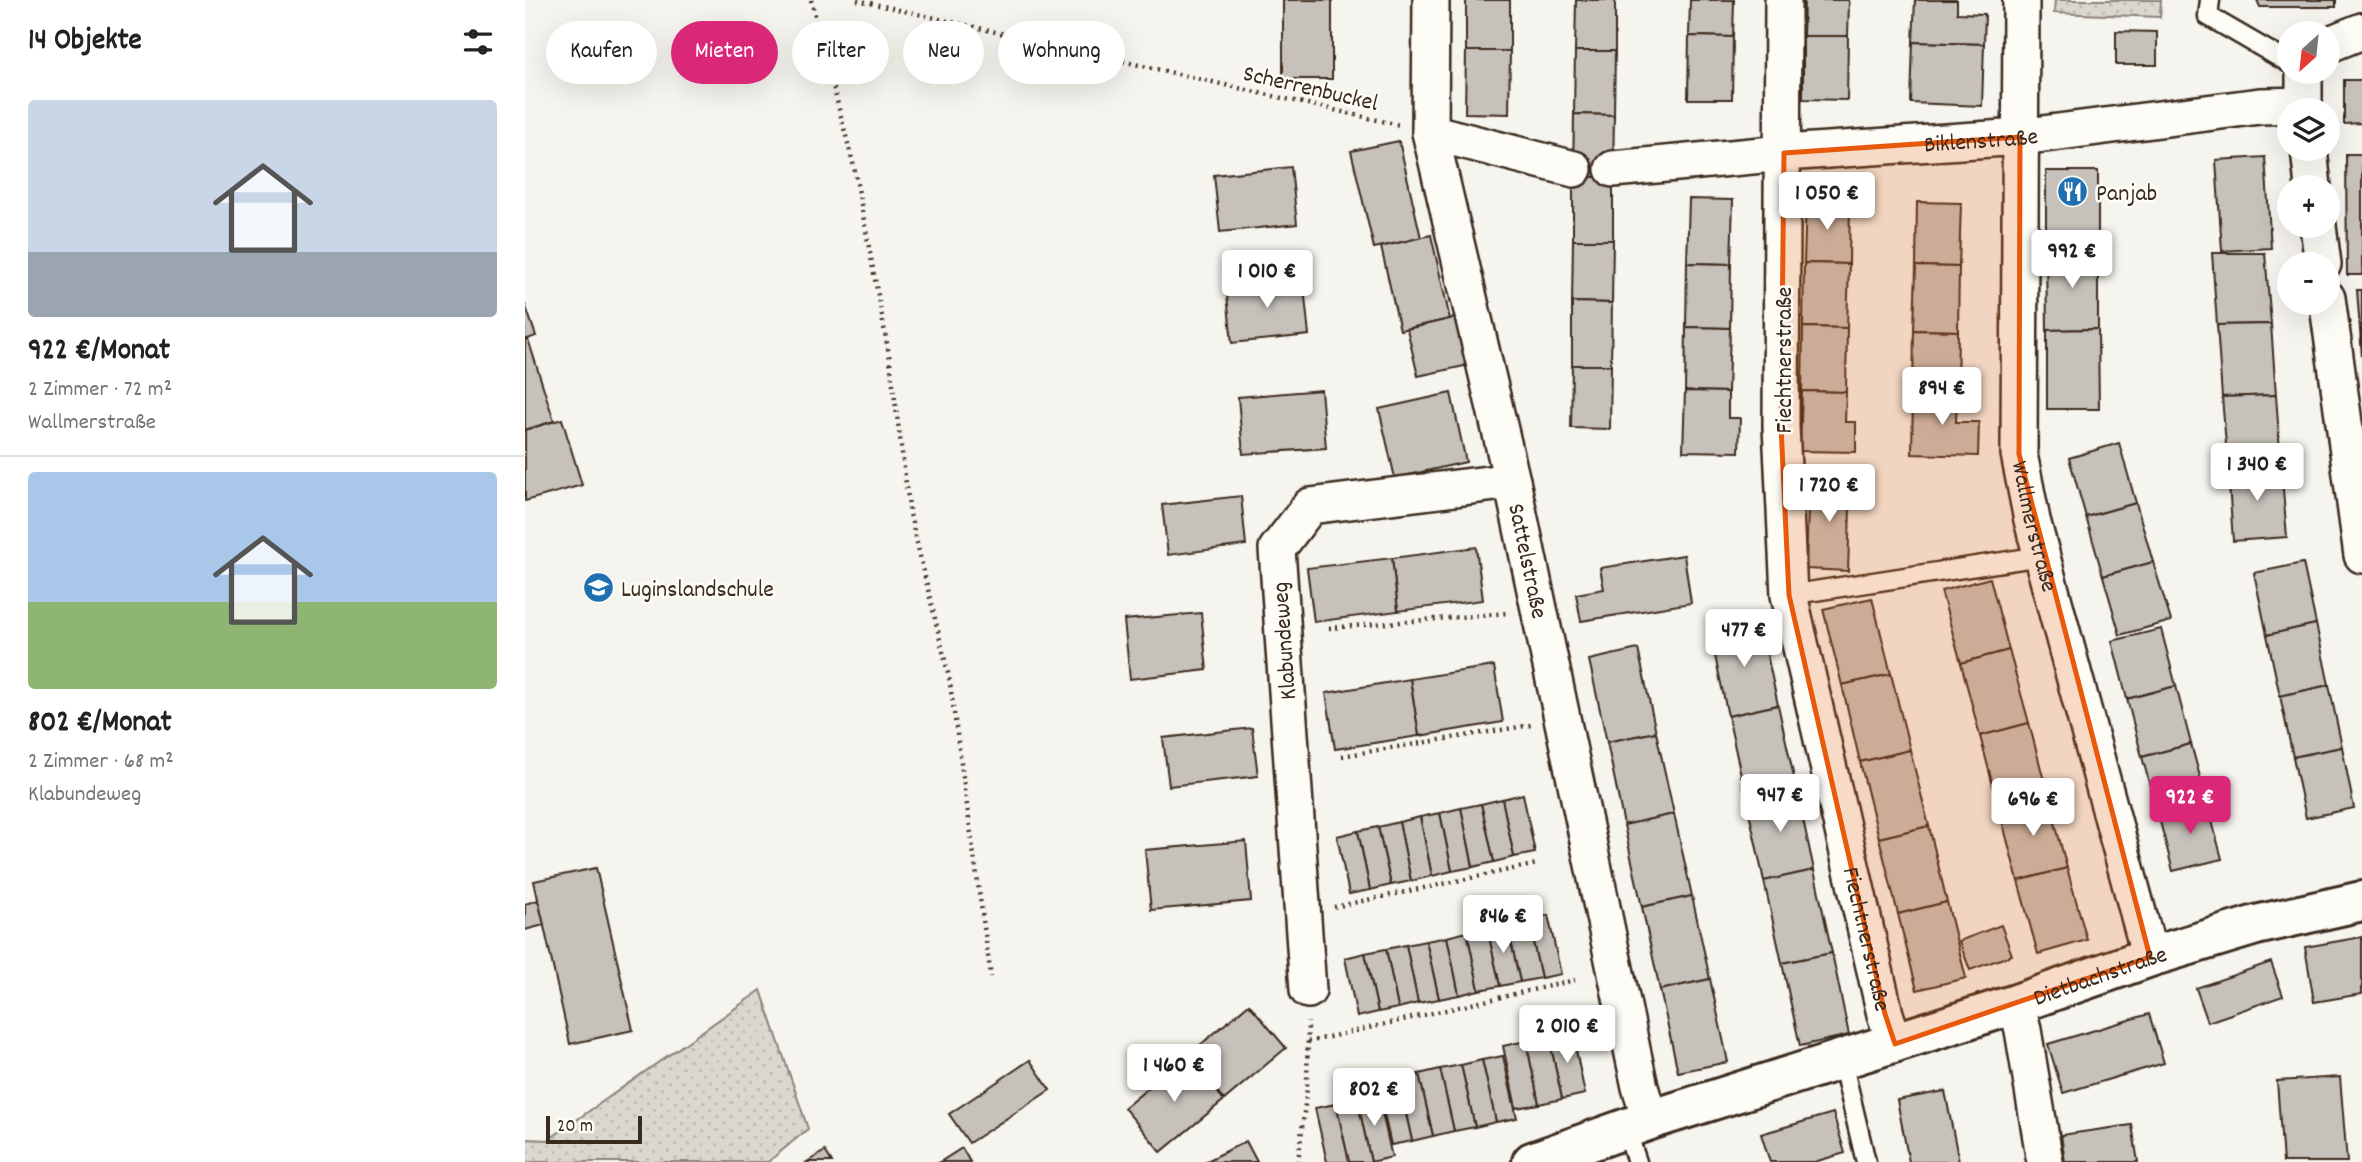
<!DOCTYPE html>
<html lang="de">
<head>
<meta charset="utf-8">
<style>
	body { margin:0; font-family:Dekko,sans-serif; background:#f6f6f6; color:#222; height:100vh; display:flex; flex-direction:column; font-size:26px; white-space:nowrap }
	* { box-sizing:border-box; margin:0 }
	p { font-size:23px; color:#767676 }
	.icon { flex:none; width:38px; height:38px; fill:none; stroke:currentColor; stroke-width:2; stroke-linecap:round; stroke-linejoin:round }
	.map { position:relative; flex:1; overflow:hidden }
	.sheet { display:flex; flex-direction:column; background:#fff; width:525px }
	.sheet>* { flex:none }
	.guide { position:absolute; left:21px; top:21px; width:665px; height:63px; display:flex; gap:14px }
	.needle { width:46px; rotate:207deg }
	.fabs { position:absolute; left:1752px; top:21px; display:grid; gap:14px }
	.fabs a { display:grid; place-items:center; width:63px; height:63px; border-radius:50%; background:#fff; box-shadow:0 7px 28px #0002; font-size:35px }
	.scale { position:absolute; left:21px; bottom:18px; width:96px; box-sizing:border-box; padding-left:7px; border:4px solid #3b2a1e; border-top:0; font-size:19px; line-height:24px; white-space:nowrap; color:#3b2a1e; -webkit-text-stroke:5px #fdfcf7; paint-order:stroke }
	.price { position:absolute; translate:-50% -60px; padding:0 16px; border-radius:7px; background:#fff; color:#222; font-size:23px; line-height:46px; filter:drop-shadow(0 2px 4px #0008) }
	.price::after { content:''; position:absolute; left:50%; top:42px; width:21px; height:16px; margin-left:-10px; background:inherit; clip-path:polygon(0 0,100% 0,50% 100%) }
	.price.on { background:#db2777; color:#fff }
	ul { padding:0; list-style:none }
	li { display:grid; align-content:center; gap:14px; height:371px; padding:0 28px }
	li+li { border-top:2px solid #e0e0e0 }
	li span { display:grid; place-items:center; height:217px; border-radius:7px; color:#555 }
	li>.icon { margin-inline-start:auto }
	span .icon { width:126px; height:126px; fill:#fffc; stroke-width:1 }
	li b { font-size:30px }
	h2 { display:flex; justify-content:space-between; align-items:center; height:84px; padding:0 28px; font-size:30px }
	.tag { padding:0 24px; border-radius:32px; background:#fff; box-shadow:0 7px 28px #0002; font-size:24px; line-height:63px }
	.tag.on { background:#db2777; color:#fff }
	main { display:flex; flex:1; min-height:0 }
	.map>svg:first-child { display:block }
	.green { fill:url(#green-dots); stroke:#8a8077; stroke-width:2 }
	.building { fill:#c7c1bb; stroke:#3b2a1e; stroke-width:2 }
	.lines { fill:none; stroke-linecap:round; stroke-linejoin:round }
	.service-casing { stroke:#3b2a1e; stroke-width:23 }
	.minor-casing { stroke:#3b2a1e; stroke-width:40 }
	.secondary-casing { stroke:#3b2a1e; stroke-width:44 }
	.path { stroke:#3b2a1e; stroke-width:4.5; stroke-dasharray:2 5; stroke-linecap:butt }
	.service { stroke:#fdfcf7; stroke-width:18 }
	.minor { stroke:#fdfcf7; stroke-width:35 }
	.secondary { stroke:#fdfcf7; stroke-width:38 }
	.marked { fill:#e8590c; fill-opacity:0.2; stroke:#e8590c; stroke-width:5; stroke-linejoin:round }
	.labels { text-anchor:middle; stroke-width:5; stroke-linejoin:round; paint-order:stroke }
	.street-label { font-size:24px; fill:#3b2a1e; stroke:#fdfcf7 }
	.poi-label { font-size:24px; fill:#3b2a1e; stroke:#fdfcf7; text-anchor:start }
</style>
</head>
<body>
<main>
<section class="sheet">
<h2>14 Objekte<svg class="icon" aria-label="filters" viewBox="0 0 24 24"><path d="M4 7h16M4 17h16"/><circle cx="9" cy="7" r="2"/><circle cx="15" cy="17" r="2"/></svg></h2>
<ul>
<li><span style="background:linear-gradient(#c9d6e8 70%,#9aa5b1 0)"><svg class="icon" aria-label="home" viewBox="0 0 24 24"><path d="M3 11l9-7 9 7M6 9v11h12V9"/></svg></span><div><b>922 €/Monat</b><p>2 Zimmer · 72 m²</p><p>Wallmerstraße</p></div></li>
<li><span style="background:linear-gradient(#a9c7e8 60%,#8fb573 0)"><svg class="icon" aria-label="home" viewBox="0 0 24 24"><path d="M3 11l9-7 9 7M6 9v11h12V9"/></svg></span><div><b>802 €/Monat</b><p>2 Zimmer · 68 m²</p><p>Klabundeweg</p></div></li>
</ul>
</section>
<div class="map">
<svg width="1837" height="1162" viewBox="0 0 1837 1162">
	<defs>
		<pattern id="green-dots" width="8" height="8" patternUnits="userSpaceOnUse" patternTransform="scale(1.75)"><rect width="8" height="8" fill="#dad6d0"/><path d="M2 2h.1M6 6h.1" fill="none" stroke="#bcb8b2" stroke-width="1.8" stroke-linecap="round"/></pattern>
	</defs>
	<rect width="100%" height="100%" fill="#f5f4ee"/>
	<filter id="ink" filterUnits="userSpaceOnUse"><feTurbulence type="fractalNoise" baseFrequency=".0143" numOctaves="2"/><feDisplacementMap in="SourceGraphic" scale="14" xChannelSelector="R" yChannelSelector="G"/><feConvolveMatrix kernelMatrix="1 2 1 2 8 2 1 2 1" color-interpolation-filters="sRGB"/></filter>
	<g filter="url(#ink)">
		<g class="green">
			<polygon points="1530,0 1636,0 1635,17 1529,13"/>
			<polygon points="236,990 283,1129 243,1162 0,1162 0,1139 23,1140"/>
		</g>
		<g class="building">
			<rect x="758" y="0" width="49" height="79"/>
			<rect x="941" y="0" width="44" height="51"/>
			<polygon points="1051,0 1090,0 1090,51 1050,51"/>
			<polygon points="1165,0 1209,0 1208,37 1164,36"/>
			<polygon points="1279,0 1324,0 1323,36 1278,36"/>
			<polygon points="1390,0 1432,0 1432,13 1460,14 1459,44 1388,42"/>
			<polygon points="1732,0 1811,0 1811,7 1735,7"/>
			<polygon points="1591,31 1632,32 1632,65 1591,65"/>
			<polygon points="1164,36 1208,37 1207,99 1163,99"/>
			<polygon points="1278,36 1323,36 1322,100 1278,99"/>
			<polygon points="1388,42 1459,44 1457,106 1386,103"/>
			<polygon points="941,51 985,51 984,114 940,113"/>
			<polygon points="1050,51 1090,51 1089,115 1049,114"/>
			<polygon points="1819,80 1837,80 1837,123 1819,124"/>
			<polygon points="1049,114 1089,115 1088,177 1048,177"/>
			<polygon points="874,141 896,238 849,248 826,151"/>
			<polygon points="1821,154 1837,154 1837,275 1822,275"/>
			<polygon points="1740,157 1746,248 1697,251 1691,160"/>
			<polygon points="766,167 772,224 695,232 689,175"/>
			<rect x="1521" y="171" width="52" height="79"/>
			<rect x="1048" y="177" width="40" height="63"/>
			<polygon points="1164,199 1208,200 1206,264 1162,263"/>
			<polygon points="1281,199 1325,200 1324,264 1279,263"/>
			<polygon points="1392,202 1436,203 1434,267 1391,266"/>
			<polygon points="906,235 925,319 875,330 856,247"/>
			<polygon points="1048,240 1088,240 1087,303 1047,302"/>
			<polygon points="1521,250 1573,250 1573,329 1522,330"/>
			<polygon points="1687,253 1740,253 1746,324 1692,325"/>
			<polygon points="1162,263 1206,264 1205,328 1161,327"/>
			<polygon points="1279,263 1324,264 1322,328 1278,327"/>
			<polygon points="1391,266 1434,267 1433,331 1389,330"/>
			<polygon points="778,278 784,335 707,343 701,286"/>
			<polygon points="1832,290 1837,290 1837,357"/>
			<polygon points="1047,302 1087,303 1086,365 1047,365"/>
			<polygon points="0,304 11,336 0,340"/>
			<polygon points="933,317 944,365 893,376 882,329"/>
			<polygon points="1746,324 1751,395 1697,397 1692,325"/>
			<polygon points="1161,327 1205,328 1203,392 1160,391"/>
			<polygon points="1278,327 1322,328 1321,392 1277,391"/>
			<polygon points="1573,329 1574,409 1522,409 1522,330"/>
			<polygon points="1389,330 1433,331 1432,394 1388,392"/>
			<polygon points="3,339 29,421 0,430 0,340"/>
			<polygon points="1047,365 1086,365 1085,429 1046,428"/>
			<polygon points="796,390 801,448 718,454 713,397"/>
			<polygon points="1160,391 1203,392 1203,418 1215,418 1214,452 1158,451"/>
			<polygon points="1277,391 1321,392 1320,422 1331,422 1331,452 1275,451"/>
			<polygon points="1388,392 1432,394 1431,422 1454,422 1453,456 1387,454"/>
			<polygon points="926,393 941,462 870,478 854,409"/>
			<polygon points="1751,395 1756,466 1703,469 1697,397"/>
			<polygon points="37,419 57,485 0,501 0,430"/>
			<polygon points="1594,443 1611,503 1561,517 1544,458"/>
			<polygon points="1756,466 1762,537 1708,541 1703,469"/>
			<polygon points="1284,476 1326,478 1323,571 1281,569"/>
			<polygon points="716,496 721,545 643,555 637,505"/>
			<polygon points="1611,503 1628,562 1578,576 1561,517"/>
			<polygon points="951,547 958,600 873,611 867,558"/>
			<polygon points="1159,555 1166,603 1056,621 1051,594 1079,589 1075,568"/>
			<polygon points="867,558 873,611 789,622 782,568"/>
			<polygon points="1628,562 1646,621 1595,635 1578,576"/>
			<polygon points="1778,563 1791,624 1742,635 1729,573"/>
			<polygon points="1465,578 1484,650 1436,663 1416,591"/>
			<polygon points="1347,598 1366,674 1317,685 1298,609"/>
			<polygon points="676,613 682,670 605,679 599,620"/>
			<polygon points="1235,622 1253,705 1203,716 1185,633"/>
			<polygon points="1791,624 1804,685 1755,696 1742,635"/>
			<polygon points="1636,629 1651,686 1602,699 1587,641"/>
			<polygon points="1113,649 1131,732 1082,742 1064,660"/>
			<polygon points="1484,650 1504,723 1455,736 1436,663"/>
			<polygon points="969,666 978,722 894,736 885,679"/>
			<polygon points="1366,674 1385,750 1335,762 1317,685"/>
			<polygon points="885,679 894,736 810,749 801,693"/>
			<polygon points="1804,685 1817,747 1768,757 1755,696"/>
			<polygon points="1651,686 1666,744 1617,757 1602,699"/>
			<polygon points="1253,705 1271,787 1221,798 1203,716"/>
			<polygon points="1504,723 1523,796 1474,809 1455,736"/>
			<polygon points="727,728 733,776 644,786 638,738"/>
			<polygon points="1131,732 1149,814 1099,825 1082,742"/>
			<polygon points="1666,744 1682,802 1633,814 1617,757"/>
			<polygon points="1817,747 1829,808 1781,818 1768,757"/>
			<polygon points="1385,750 1404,826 1354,838 1335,762"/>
			<polygon points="1271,787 1289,870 1239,881 1221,798"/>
			<polygon points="998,794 1010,853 989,857 977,799"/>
			<polygon points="1523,796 1542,868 1493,881 1474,809"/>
			<polygon points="977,799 989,857 969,862 956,804"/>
			<polygon points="1682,802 1697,859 1648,871 1633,814"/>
			<polygon points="956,804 969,862 948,867 936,808"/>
			<polygon points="936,808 948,867 927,871 915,813"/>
			<polygon points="915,813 927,871 907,876 895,817"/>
			<polygon points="1149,814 1167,896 1117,907 1099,825"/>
			<polygon points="895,817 907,876 886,881 874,822"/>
			<polygon points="874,822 886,881 866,885 853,827"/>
			<polygon points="1404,826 1422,902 1373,914 1354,838"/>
			<polygon points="853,827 866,885 845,890 833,831"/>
			<polygon points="833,831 845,890 824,894 812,836"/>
			<polygon points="721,841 726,901 626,910 620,850"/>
			<polygon points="71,868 108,1030 45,1044 9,881"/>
			<polygon points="1542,868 1562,940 1513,954 1493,881"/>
			<polygon points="1289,870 1307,953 1257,963 1239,881"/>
			<polygon points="1167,896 1185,979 1135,990 1117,907"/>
			<polygon points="13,900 19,925 0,930 0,904"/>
			<polygon points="1422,902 1441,978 1392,990 1373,914"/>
			<polygon points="1023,915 1036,974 1016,978 1003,920"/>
			<polygon points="1003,920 1016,978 995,982 982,924"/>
			<polygon points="982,924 995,982 975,986 962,928"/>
			<polygon points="1476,925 1487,955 1445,970 1434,941"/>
			<polygon points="962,928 975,986 954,990 942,932"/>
			<polygon points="942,932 954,990 934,995 922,937"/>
			<polygon points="922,937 934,995 914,999 901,941"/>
			<polygon points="1837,937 1837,994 1789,1002 1780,947"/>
			<polygon points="901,941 914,999 893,1003 881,945"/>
			<polygon points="881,945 893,1003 873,1008 861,949"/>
			<polygon points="861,949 873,1008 853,1012 840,953"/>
			<polygon points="840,953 853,1012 832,1017 820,958"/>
			<polygon points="1307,953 1324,1035 1275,1046 1257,963"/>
			<polygon points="1746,962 1758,996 1683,1022 1671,988"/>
			<polygon points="1185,979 1203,1062 1153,1072 1135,990"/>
			<polygon points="724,1004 761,1048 699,1100 662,1056"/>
			<polygon points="1624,1014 1639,1063 1538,1093 1523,1044"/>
			<polygon points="1047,1031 1060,1094 1037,1099 1024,1037"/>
			<polygon points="1024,1037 1037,1099 1014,1104 1001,1041"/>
			<polygon points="1001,1041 1014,1104 991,1108 978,1046"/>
			<polygon points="662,1056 699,1100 636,1152 599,1108"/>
			<polygon points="978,1056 992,1118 971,1122 957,1060"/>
			<polygon points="505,1060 525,1090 444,1143 424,1114"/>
			<polygon points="957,1060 971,1122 950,1127 936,1065"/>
			<polygon points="936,1065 950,1127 929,1131 915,1069"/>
			<polygon points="915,1069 929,1131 908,1136 894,1074"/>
			<polygon points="894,1074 908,1136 887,1141 873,1078"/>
			<polygon points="1815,1077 1822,1162 1758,1162 1752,1081"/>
			<polygon points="873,1078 887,1141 866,1145 852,1083"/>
			<polygon points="1420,1091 1434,1162 1384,1162 1372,1100"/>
			<polygon points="853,1095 867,1157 846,1162 832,1099"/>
			<polygon points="832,1099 846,1162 824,1162 811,1104"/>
			<polygon points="811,1104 824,1162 802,1162 790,1108"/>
			<polygon points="1308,1113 1320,1153 1289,1162 1245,1162 1236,1134"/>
			<polygon points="1607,1125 1613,1162 1540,1162 1536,1135"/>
			<polygon points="721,1141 732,1162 680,1162"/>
			<polygon points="437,1148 445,1162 415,1162"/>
			<polygon points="300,1151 307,1162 282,1162"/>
		</g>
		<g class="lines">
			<defs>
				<g id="service">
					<polyline points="1685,0 1683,16 1764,63"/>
					<polyline points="1264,595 1516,556"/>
					<polyline points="1317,1061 1341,1162"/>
					<polyline points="1101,1129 1112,1162"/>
				</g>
				<g id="minor">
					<path id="s1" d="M906,0L905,132L987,481L1115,1087L1125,1120"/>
					<path id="s2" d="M1258,0L1256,426L1264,595L1360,1014L1370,1044"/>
					<path id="s3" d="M1496,0L1494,454L1507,520L1625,957"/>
					<polyline points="1802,45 1837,31"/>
					<polyline points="1779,72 1779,110"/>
					<polyline points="905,132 1049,169"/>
					<polyline points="1784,149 1788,187"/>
					<path id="s4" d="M1088,169L1259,153L1495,137L1735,106L1779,105"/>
					<polyline points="1793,226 1798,264"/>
					<polyline points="1802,298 1837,555"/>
					<polyline points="783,990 752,549 785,506 987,481"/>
					<polyline points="1491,1004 1498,1030 1520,1162"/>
				</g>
				<g id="secondary">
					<path id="s5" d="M1007,1162L1125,1120L1491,1004L1625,957L1731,925L1837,901"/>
				</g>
			</defs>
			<use href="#service" class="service-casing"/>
			<use href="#minor" class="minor-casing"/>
			<use href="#secondary" class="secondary-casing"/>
			<g class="path">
				<polyline points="286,0 329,167 364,354 385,514 424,677 466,977"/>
				<polyline points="332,0 874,125"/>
				<polyline points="804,628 982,613"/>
				<polyline points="817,756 1006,725"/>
				<polyline points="809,907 1012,864"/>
				<polyline points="783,1042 1050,980"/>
				<polyline points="773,1162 782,1088 783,1022"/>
			</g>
			<use href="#service" class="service"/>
			<use href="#minor" class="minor"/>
			<use href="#secondary" class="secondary"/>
		</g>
	</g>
	<path class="marked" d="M1495,137L1494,454L1625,957L1370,1044L1360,1014L1264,595L1256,426L1259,153Z"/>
	<defs>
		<symbol id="restaurant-disc" viewBox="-11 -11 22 22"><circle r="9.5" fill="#1f6fb2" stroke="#fdfcf7"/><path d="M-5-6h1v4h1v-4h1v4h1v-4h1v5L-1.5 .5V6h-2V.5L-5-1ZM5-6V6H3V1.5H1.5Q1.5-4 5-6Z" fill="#fff"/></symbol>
		<symbol id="school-disc" viewBox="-11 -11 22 22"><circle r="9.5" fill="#1f6fb2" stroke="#fdfcf7"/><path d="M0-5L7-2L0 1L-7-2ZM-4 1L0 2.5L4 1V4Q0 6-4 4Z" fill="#fff"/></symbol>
	</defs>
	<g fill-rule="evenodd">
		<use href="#restaurant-disc" x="1530" y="174" width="35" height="35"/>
		<use href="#school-disc" x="56" y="570" width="35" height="35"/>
	</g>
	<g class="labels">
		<g class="street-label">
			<text transform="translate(786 87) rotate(13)" y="8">Scherrenbuckel</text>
			<text dy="8" stroke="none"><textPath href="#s4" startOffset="369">Biklenstraße</textPath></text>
			<text transform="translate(1258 360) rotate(-90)" y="8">Fiechtnerstraße</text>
			<text dy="8" stroke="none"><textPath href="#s3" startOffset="528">Wallmerstraße</textPath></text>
			<text dy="8" stroke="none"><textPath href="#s1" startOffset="572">Sattelstraße</textPath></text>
			<text transform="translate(758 641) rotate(-94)" y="8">Klabundeweg</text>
			<text dy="8" stroke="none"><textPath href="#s2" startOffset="948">Fiechtnerstraße</textPath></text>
			<text dy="8" stroke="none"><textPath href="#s5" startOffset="598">Dietbachstraße</textPath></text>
		</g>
		<g class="poi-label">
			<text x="1571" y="200">Panjab</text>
			<text x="96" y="596">Luginslandschule</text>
		</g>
	</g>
</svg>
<div class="fabs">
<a><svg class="needle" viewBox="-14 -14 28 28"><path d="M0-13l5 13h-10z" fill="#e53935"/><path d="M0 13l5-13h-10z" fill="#767676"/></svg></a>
<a><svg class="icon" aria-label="layers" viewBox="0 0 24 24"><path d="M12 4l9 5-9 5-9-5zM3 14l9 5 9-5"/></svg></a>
<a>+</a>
<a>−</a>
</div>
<div class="scale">20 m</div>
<b class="price" style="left:1302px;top:232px">1 050 €</b>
<b class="price" style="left:1547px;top:290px">992 €</b>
<b class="price" style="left:742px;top:310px">1 010 €</b>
<b class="price" style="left:1417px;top:427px">894 €</b>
<b class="price" style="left:1732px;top:503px">1 340 €</b>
<b class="price" style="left:1304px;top:524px">1 720 €</b>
<b class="price" style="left:1219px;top:669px">477 €</b>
<b class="price" style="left:1255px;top:834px">947 €</b>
<b class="price on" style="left:1665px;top:836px">922 €</b>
<b class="price" style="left:1508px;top:838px">696 €</b>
<b class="price" style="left:978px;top:955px">846 €</b>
<b class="price" style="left:1042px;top:1065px">2 010 €</b>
<b class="price" style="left:649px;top:1104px">1 460 €</b>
<b class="price" style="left:849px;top:1128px">802 €</b>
<div class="guide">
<a class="tag">Kaufen</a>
<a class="tag on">Mieten</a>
<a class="tag">Filter</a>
<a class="tag">Neu</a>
<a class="tag">Wohnung</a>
</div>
</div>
</main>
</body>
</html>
